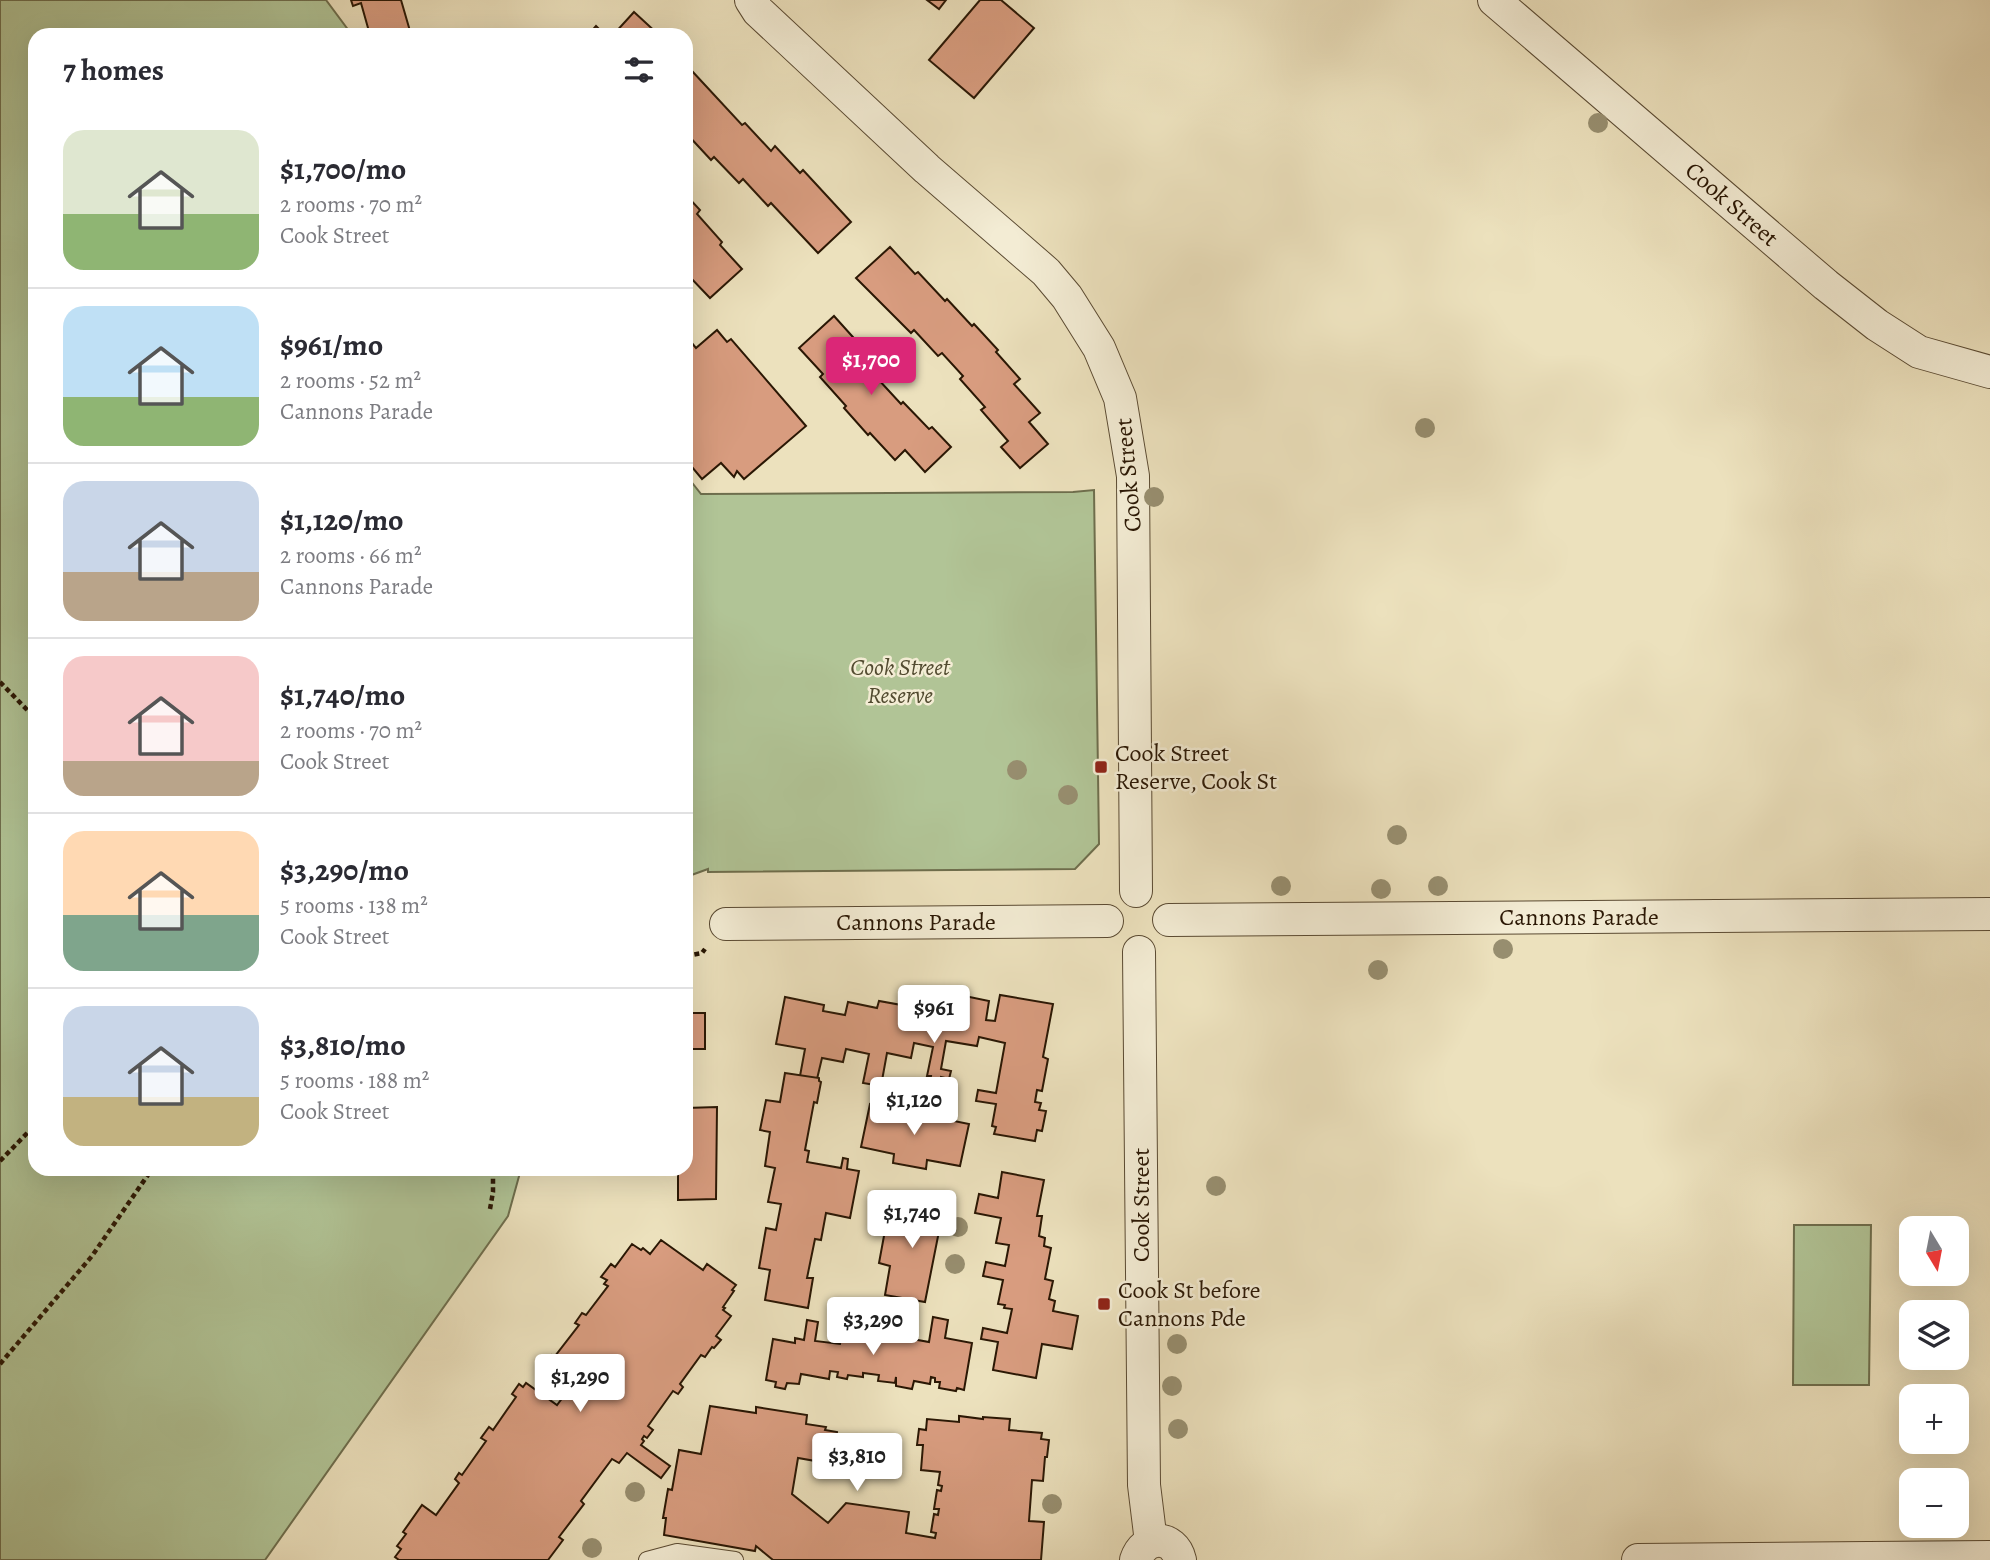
<!DOCTYPE html>
<html lang="en">
<head>
<meta charset="utf-8">
<style>
	body { margin:0; font-family:Alegreya,serif; background:#f2f2f3; color:#2b2b33; height:100vh; display:flex; flex-direction:column; font-size:26px; white-space:nowrap }
	* { box-sizing:border-box; margin:0 }
	p { font-size:23px; color:#7c7c81 }
	.icon { flex:none; width:38px; height:38px; fill:none; stroke:currentColor; stroke-width:2; stroke-linecap:round; stroke-linejoin:round }
	.map { position:relative; flex:1; overflow:hidden }
	.drawer { position:absolute; left:28px; top:28px; width:665px; height:1148px; display:flex; flex-direction:column; background:#fff; border-radius:21px; box-shadow:0 7px 28px #0002 }
	.drawer>* { flex:none }
	.needle { width:46px; rotate:170deg }
	.fabs { position:absolute; left:1899px; top:1216px; display:grid; gap:14px }
	.fabs a { display:grid; place-items:center; width:70px; height:70px; border-radius:14px; background:#fff; box-shadow:0 7px 28px #0002; font-size:35px }
	.price { position:absolute; translate:-50% -60px; padding:0 16px; border-radius:7px; background:#fff; color:#222; font-size:23px; line-height:46px; filter:drop-shadow(0 2px 4px #0008) }
	.price::after { content:''; position:absolute; left:50%; top:42px; width:21px; height:16px; margin-left:-10px; background:inherit; clip-path:polygon(0 0,100% 0,50% 100%) }
	.price.current { background:#db2777; color:#fff }
	ul { padding:0; list-style:none }
	li { display:flex; align-items:center; gap:21px; height:175px; padding:0 35px }
	li+li { border-top:2px solid #e1e1e2 }
	li span { display:grid; place-items:center; flex:none; width:196px; height:140px; border-radius:21px; color:#555 }
	li>.icon { margin-inline-start:auto }
	span .icon { width:84px; height:84px; fill:#fffc; stroke-width:1 }
	li b { font-size:30px }
	h2 { display:flex; justify-content:space-between; align-items:center; height:84px; padding:0 35px; font-size:30px }
	.map>svg:first-child { display:block }
	.green { fill:#b1c496; stroke:#6e6e4d; stroke-width:2 }
	.building { fill:#d89c7f; stroke:#2a1704; stroke-width:2 }
	.lines { fill:none; stroke-linecap:round; stroke-linejoin:round }
	.lane-casing { stroke:#5a4a32; stroke-width:18 }
	.street-casing { stroke:#5a4a32; stroke-width:34 }
	.path { stroke:#2a1704; stroke-width:4.5; stroke-dasharray:5 3.5; stroke-linecap:butt }
	.lane { stroke:#f3ecd4; stroke-width:16 }
	.street { stroke:#f3ecd4; stroke-width:32 }
	.tree { fill:#978e6f }
	.poi-dot { fill:#8f2418; stroke:#f3ecd4; stroke-width:2.5 }
	.labels { text-anchor:middle; stroke-width:5; stroke-linejoin:round; paint-order:stroke }
	.street-label { font-size:24px; fill:#2a1704; stroke:#f3ecd4 }
	.park-label { font-size:24px; font-style:italic; fill:#524b30; stroke:#f3ecd4 }
	.poi-label { font-size:24px; fill:#2a1704; stroke:#f3ecd4; text-anchor:start }
</style>
</head>
<body>
<div class="map">
<svg width="1990" height="1560" viewBox="0 0 1990 1560">
	<rect width="100%" height="100%" fill="#ece1bd"/>
	<filter id="stains"><feTurbulence type="fractalNoise" baseFrequency=".00286" numOctaves="4"/><feColorMatrix values="0 0 0 0 .2 0 0 0 0 .09 0 0 0 0 .02 0 0 0 .5 -.17"/></filter>
	<radialGradient id="worn" r=".72"><stop offset=".6" stop-color="#630" stop-opacity="0"/><stop offset="1" stop-color="#630" stop-opacity=".3"/></radialGradient>
	<g class="green">
		<polygon points="0,0 326,0 352,35 35,35 35,1169 521,1169 508,1216 265,1560 0,1560"/>
		<polygon points="686,475 701,494 1073,492 1094,490 1099,844 1075,869 708,872 708,869 686,877"/>
		<polygon points="1794,1225 1871,1225 1869,1385 1793,1385"/>
	</g>
	<g class="building">
		<polygon points="351,0 401,0 410,31 395,35 370,35 361,3 353,6"/>
		<polygon points="927,0 946,0 939,9"/>
		<polygon points="980,0 1001,0 1034,28 974,98 929,60"/>
		<polygon points="634,12 659,35 613,35"/>
		<polygon points="596,26 605,35 588,35"/>
		<polygon points="692,71 742,125 745,123 771,151 775,146 800,173 803,170 851,222 818,253 771,203 768,206 743,179 739,183 714,157 711,160 686,133 686,76"/>
		<polygon points="686,195 700,210 697,214 722,242 720,245 742,269 710,298 686,273 689,269 686,266"/>
		<polygon points="890,247 915,274 918,272 945,301 947,299 972,326 974,324 998,350 996,352 1020,379 1014,384 1040,413 1029,422 1048,444 1020,468 1001,447 1008,441 981,410 985,407 960,379 963,376 942,353 938,356 914,330 911,333 856,278"/>
		<polygon points="834,316 861,346 858,349 881,374 877,378 901,404 903,402 929,429 932,427 951,447 925,472 905,450 895,460 870,433 868,435 844,408 846,406 820,377 823,374 799,348"/>
		<polygon points="717,330 727,342 731,339 806,426 744,479 737,471 734,477 721,463 702,479 686,460 686,336 696,348"/>
		<polygon points="955,994 989,1001 986,1020 995,1021 1000,995 1053,1004 1043,1057 1048,1059 1042,1091 1037,1090 1035,1102 1041,1103 1039,1110 1046,1111 1042,1131 1037,1130 1035,1141 994,1134 996,1127 992,1126 996,1104 976,1101 978,1090 996,1093 1005,1043 979,1037 977,1046 946,1041 941,1069 951,1071 949,1079 941,1077 939,1090 929,1088 931,1076 927,1076 933,1047 914,1043 911,1058 887,1053 881,1086 863,1083 869,1054 846,1049 843,1062 822,1058 817,1079 800,1076 805,1049 776,1044 785,997 824,1005 823,1011 845,1015 848,1002 877,1008 879,1001 907,1006 908,998 943,1005 945,997 954,999"/>
		<rect x="686" y="1013" width="19" height="36"/>
		<polygon points="785,1073 819,1078 819,1081 821,1082 817,1103 814,1102 805,1150 809,1151 807,1162 841,1168 843,1158 848,1159 847,1169 859,1171 850,1218 826,1213 821,1240 815,1239 807,1278 813,1278 808,1308 765,1300 770,1270 759,1268 766,1228 776,1230 781,1204 768,1202 775,1168 765,1166 770,1132 760,1130 766,1100 780,1102"/>
		<polygon points="870,1104 969,1124 960,1166 927,1160 926,1169 893,1163 894,1154 861,1147"/>
		<polygon points="717,1107 716,1199 678,1200 678,1169 686,1169 686,1108"/>
		<polygon points="1002,1172 1044,1180 1037,1216 1042,1216 1039,1236 1045,1238 1044,1246 1051,1248 1045,1279 1053,1281 1049,1299 1055,1301 1053,1311 1078,1316 1072,1349 1042,1344 1036,1378 993,1370 998,1342 981,1339 983,1328 1007,1333 1012,1309 1004,1308 1005,1305 998,1304 1003,1280 983,1276 986,1262 1005,1266 1009,1245 996,1243 1001,1218 975,1213 979,1194 998,1198"/>
		<polygon points="906,1198 944,1206 925,1302 885,1295 890,1266 879,1263 886,1225 900,1228"/>
		<polygon points="661,1240 703,1270 707,1264 736,1285 732,1290 734,1291 723,1307 725,1308 723,1310 731,1316 716,1336 721,1340 714,1348 712,1347 705,1357 701,1355 680,1384 683,1387 678,1394 673,1391 648,1426 653,1430 647,1438 644,1436 642,1439 644,1441 641,1445 670,1466 661,1478 627,1453 619,1463 612,1459 581,1501 584,1504 559,1537 563,1540 548,1560 399,1560 395,1557 401,1549 397,1546 406,1534 403,1532 422,1505 436,1515 459,1483 455,1479 459,1473 462,1475 486,1441 481,1438 489,1427 493,1430 516,1397 512,1394 519,1384 523,1387 526,1383 557,1405 569,1389 545,1371 549,1366 545,1364 552,1355 555,1356 579,1325 575,1323 582,1313 586,1315 608,1286 604,1284 607,1280 601,1277 611,1264 615,1267 632,1244 641,1250 643,1248 650,1254"/>
		<polygon points="872,1312 883,1315 879,1333 929,1342 933,1317 948,1320 945,1338 972,1343 964,1390 957,1388 956,1391 939,1388 940,1382 935,1382 935,1378 931,1377 930,1384 914,1381 912,1389 896,1386 896,1377 895,1383 878,1381 879,1375 863,1373 863,1377 848,1375 847,1379 837,1377 838,1372 830,1371 829,1379 801,1374 799,1384 787,1383 785,1389 775,1387 776,1382 766,1380 773,1339 795,1343 795,1338 804,1340 807,1320 818,1322 815,1341 840,1344 842,1332 862,1335 863,1330 868,1331"/>
		<polygon points="710,1406 756,1413 756,1407 807,1415 806,1424 826,1427 825,1430 837,1432 835,1449 823,1447 821,1462 798,1458 792,1494 828,1523 846,1503 909,1512 906,1533 935,1538 936,1533 931,1532 934,1514 938,1515 939,1509 934,1509 937,1490 941,1491 942,1486 938,1485 940,1472 921,1470 923,1445 917,1445 919,1429 926,1430 927,1419 959,1422 959,1416 983,1419 983,1417 1010,1419 1009,1430 1042,1433 1041,1439 1049,1440 1047,1457 1045,1457 1043,1481 1032,1480 1029,1521 1044,1522 1041,1560 773,1560 756,1546 755,1551 664,1535 666,1518 663,1518 668,1489 672,1490 679,1450 701,1454"/>
	</g>
	<g class="lines">
		<defs>
			<polyline id="lane" points="647,1560 677,1552 735,1560"/>
			<g id="street">
				<polyline points="751,0 758,11 927,169 1046,272 1067,297 1099,348 1120,398 1133,476 1136,891"/>
				<polyline points="1494,0 1826,285 1877,325 1919,352 1990,372"/>
				<polyline points="1169,920 1990,914"/>
				<polyline points="726,924 1107,921"/>
				<polyline points="1139,952 1144,1485 1151,1542"/>
				<path d="M1136,1560C1144,1535 1174,1534 1180,1560"/>
				<polyline points="1638,1560 1990,1557"/>
			</g>
		</defs>
		<use href="#lane" class="lane-casing"/>
		<use href="#street" class="street-casing"/>
		<g class="path">
			<polyline points="0,682 35,718"/>
			<polyline points="686,956 702,953 705,949"/>
			<polyline points="0,1161 35,1125"/>
			<polyline points="490,1209 493,1192 493,1169"/>
			<polyline points="0,1364 92,1256 152,1169"/>
		</g>
		<use href="#lane" class="lane"/>
		<use href="#street" class="street"/>
	</g>
	<g class="tree">
		<circle cx="1598" cy="123" r="10"/>
		<circle cx="1425" cy="428" r="10"/>
		<circle cx="1154" cy="497" r="10"/>
		<circle cx="1017" cy="770" r="10"/>
		<circle cx="1068" cy="795" r="10"/>
		<circle cx="1397" cy="835" r="10"/>
		<circle cx="1281" cy="886" r="10"/>
		<circle cx="1438" cy="886" r="10"/>
		<circle cx="1381" cy="889" r="10"/>
		<circle cx="1503" cy="949" r="10"/>
		<circle cx="1378" cy="970" r="10"/>
		<circle cx="1216" cy="1186" r="10"/>
		<circle cx="958" cy="1227" r="10"/>
		<circle cx="955" cy="1264" r="10"/>
		<circle cx="1177" cy="1344" r="10"/>
		<circle cx="1172" cy="1386" r="10"/>
		<circle cx="1178" cy="1429" r="10"/>
		<circle cx="635" cy="1492" r="10"/>
		<circle cx="1052" cy="1504" r="10"/>
		<circle cx="592" cy="1548" r="10"/>
	</g>
	<g class="poi-dot">
		<rect x="1094" y="760" width="14" height="14" rx="3.5"/>
		<rect x="1097" y="1297" width="14" height="14" rx="3.5"/>
	</g>
	<g class="labels">
		<g class="street-label">
			<text transform="translate(1732 204) rotate(41)" y="8">Cook Street</text>
			<text transform="translate(1128 475) rotate(-95)" y="8">Cook Street</text>
			<text x="1579" y="925">Cannons Parade</text>
			<text x="916" y="930">Cannons Parade</text>
			<text transform="translate(1141 1205) rotate(-90)" y="8">Cook Street</text>
		</g>
		<g class="park-label">
			<text x="900" y="675">Cook Street<tspan x="900" dy="28">Reserve</tspan></text>
		</g>
		<g class="poi-label">
			<text x="1115" y="761">Cook Street<tspan x="1115" dy="28">Reserve, Cook St</tspan></text>
			<text x="1118" y="1298">Cook St before<tspan x="1118" dy="28">Cannons Pde</tspan></text>
		</g>
	</g>
	<rect width="100%" height="100%" filter="url(#stains)"/>
	<rect width="100%" height="100%" fill="url(#worn)"/>
</svg>
<div class="fabs">
<a><svg class="needle" viewBox="-14 -14 28 28"><path d="M0-13l5 13h-10z" fill="#e53935"/><path d="M0 13l5-13h-10z" fill="#7c7c81"/></svg></a>
<a><svg class="icon" aria-label="layers" viewBox="0 0 24 24"><path d="M12 4l9 5-9 5-9-5zM3 14l9 5 9-5"/></svg></a>
<a>+</a>
<a>−</a>
</div>
<b class="price current" style="left:871px;top:397px">$1,700</b>
<b class="price" style="left:934px;top:1045px">$961</b>
<b class="price" style="left:914px;top:1137px">$1,120</b>
<b class="price" style="left:912px;top:1250px">$1,740</b>
<b class="price" style="left:873px;top:1357px">$3,290</b>
<b class="price" style="left:580px;top:1414px">$1,290</b>
<b class="price" style="left:857px;top:1493px">$3,810</b>
<section class="drawer">
<h2>7 homes<svg class="icon" aria-label="filters" viewBox="0 0 24 24"><path d="M4 7h16M4 17h16"/><circle cx="9" cy="7" r="2"/><circle cx="15" cy="17" r="2"/></svg></h2>
<ul>
<li><span style="background:linear-gradient(#dfe7d0 60%,#8fb573 0)"><svg class="icon" aria-label="home" viewBox="0 0 24 24"><path d="M3 11l9-7 9 7M6 9v11h12V9"/></svg></span><div><b>$1,700/mo</b><p>2 rooms · 70 m²</p><p>Cook Street</p></div></li>
<li><span style="background:linear-gradient(#bfe0f5 65%,#8fb573 0)"><svg class="icon" aria-label="home" viewBox="0 0 24 24"><path d="M3 11l9-7 9 7M6 9v11h12V9"/></svg></span><div><b>$961/mo</b><p>2 rooms · 52 m²</p><p>Cannons Parade</p></div></li>
<li><span style="background:linear-gradient(#c9d6e8 65%,#b9a48a 0)"><svg class="icon" aria-label="home" viewBox="0 0 24 24"><path d="M3 11l9-7 9 7M6 9v11h12V9"/></svg></span><div><b>$1,120/mo</b><p>2 rooms · 66 m²</p><p>Cannons Parade</p></div></li>
<li><span style="background:linear-gradient(#f6c9c9 75%,#b9a48a 0)"><svg class="icon" aria-label="home" viewBox="0 0 24 24"><path d="M3 11l9-7 9 7M6 9v11h12V9"/></svg></span><div><b>$1,740/mo</b><p>2 rooms · 70 m²</p><p>Cook Street</p></div></li>
<li><span style="background:linear-gradient(#ffd9b3 60%,#7fa58c 0)"><svg class="icon" aria-label="home" viewBox="0 0 24 24"><path d="M3 11l9-7 9 7M6 9v11h12V9"/></svg></span><div><b>$3,290/mo</b><p>5 rooms · 138 m²</p><p>Cook Street</p></div></li>
<li><span style="background:linear-gradient(#c9d6e8 65%,#c2b280 0)"><svg class="icon" aria-label="home" viewBox="0 0 24 24"><path d="M3 11l9-7 9 7M6 9v11h12V9"/></svg></span><div><b>$3,810/mo</b><p>5 rooms · 188 m²</p><p>Cook Street</p></div></li>
</ul>
</section>
</div>
</body>
</html>
